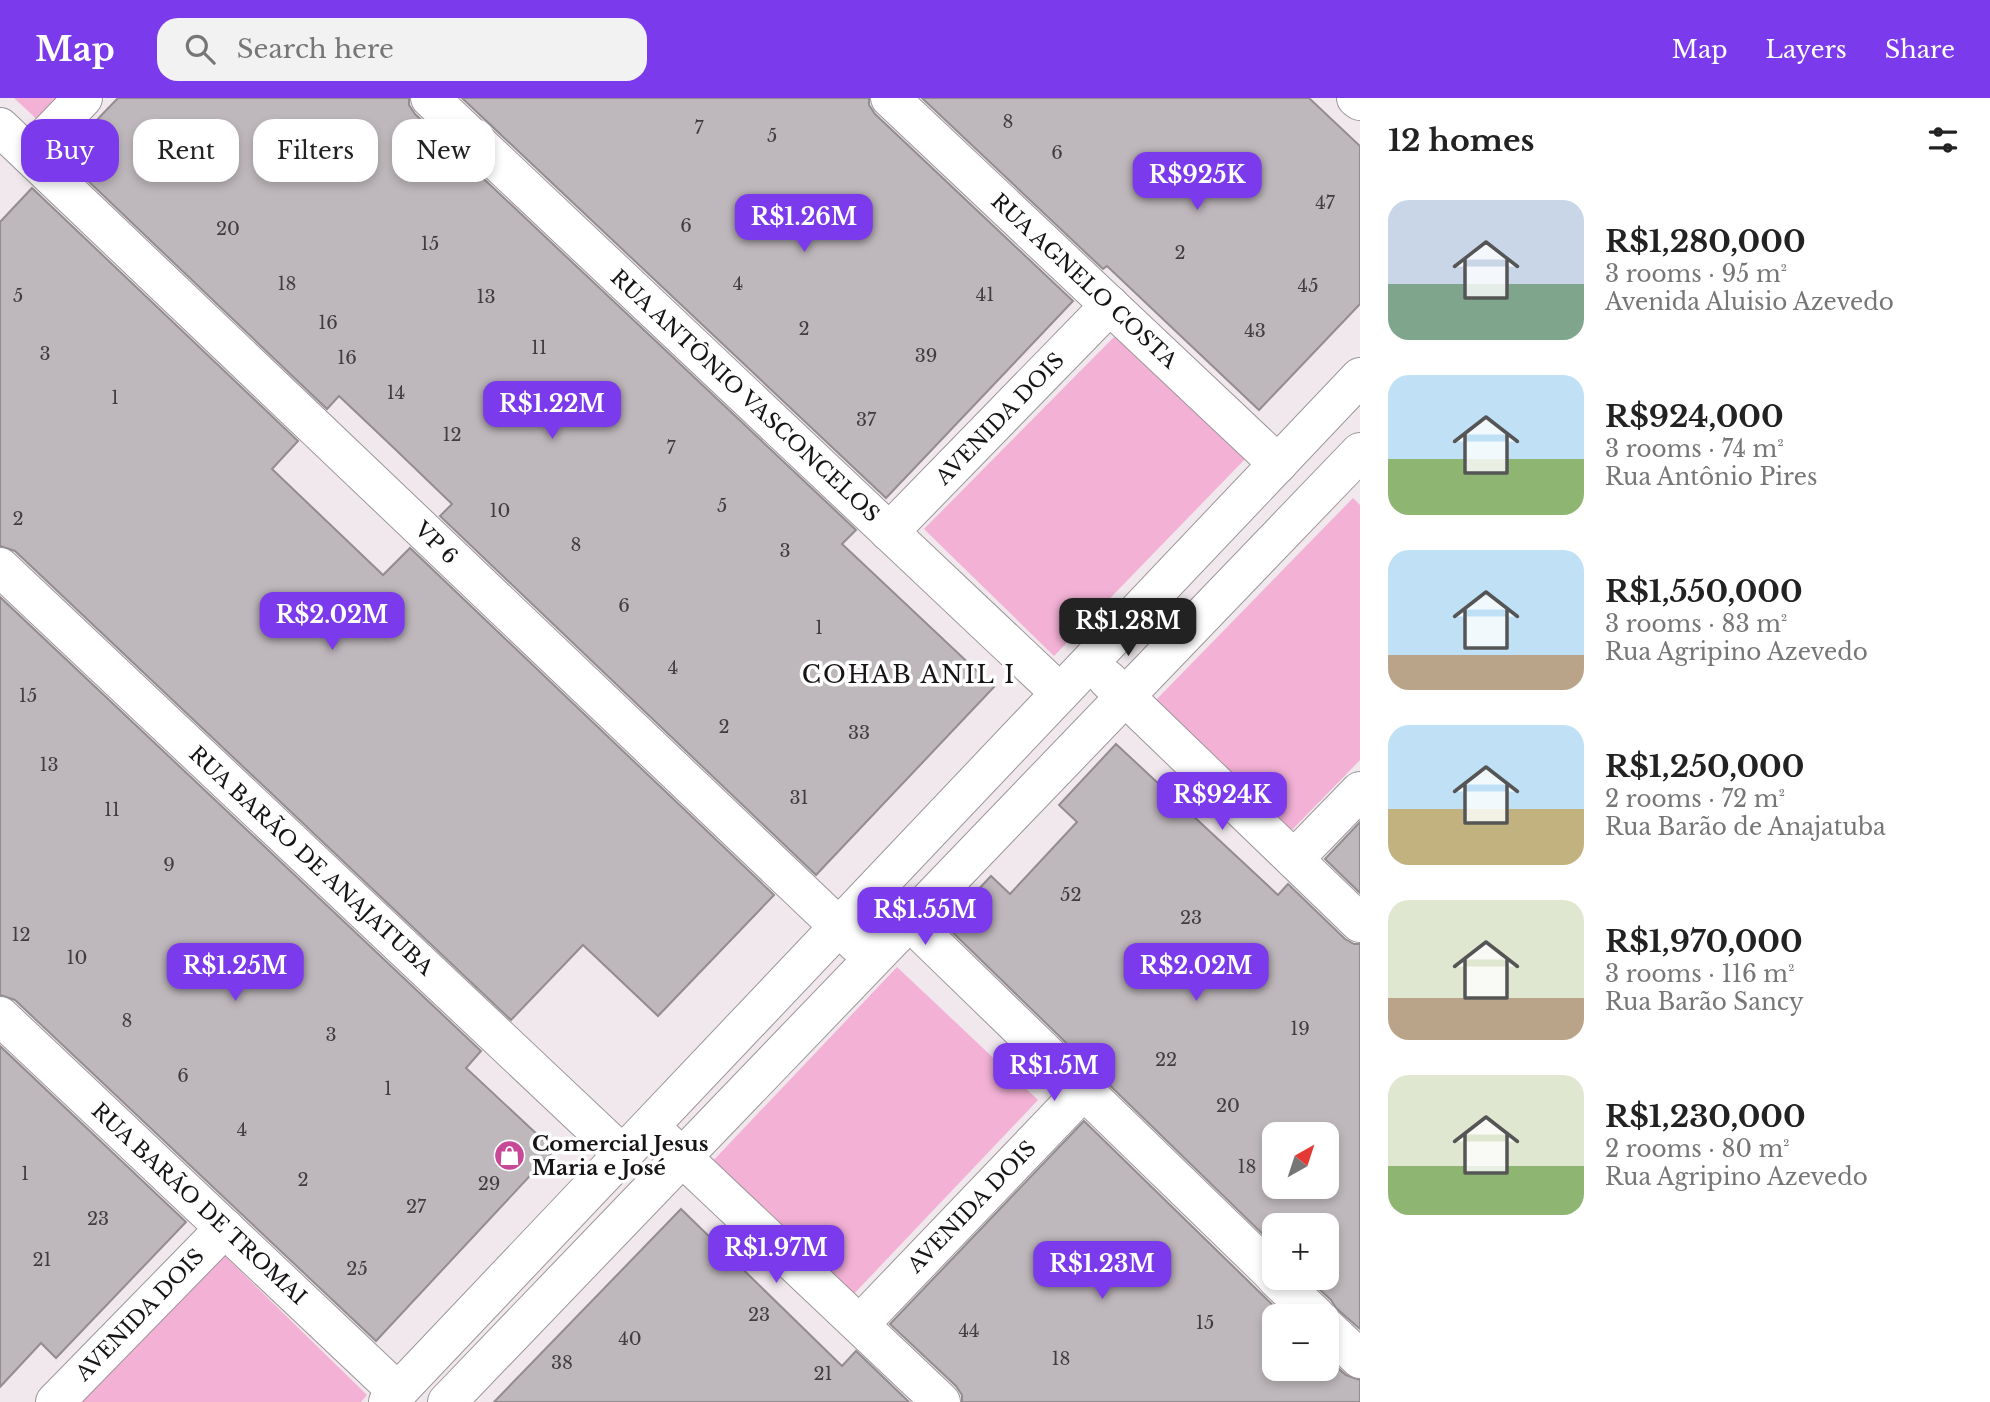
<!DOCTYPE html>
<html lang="en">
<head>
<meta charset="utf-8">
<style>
	body { margin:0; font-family:"Libre Baskerville",serif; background:#f2f2f2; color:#222; height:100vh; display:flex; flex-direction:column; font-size:26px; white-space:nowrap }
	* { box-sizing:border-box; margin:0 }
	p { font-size:23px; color:#767676 }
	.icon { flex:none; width:38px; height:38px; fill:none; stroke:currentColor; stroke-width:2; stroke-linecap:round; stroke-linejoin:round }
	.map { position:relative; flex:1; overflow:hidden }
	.side { display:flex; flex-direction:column; background:#fff; width:630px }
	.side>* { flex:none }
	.hud { position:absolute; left:21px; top:21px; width:665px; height:63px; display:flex; gap:14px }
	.needle { width:46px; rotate:39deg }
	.fabs { position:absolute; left:1262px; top:1024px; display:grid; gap:14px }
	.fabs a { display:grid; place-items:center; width:77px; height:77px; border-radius:14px; background:#fff; box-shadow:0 4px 10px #0003; font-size:35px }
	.price { position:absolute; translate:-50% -60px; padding:0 16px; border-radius:14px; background:#7c3aed; color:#fff; font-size:23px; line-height:46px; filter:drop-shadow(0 2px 4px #0008) }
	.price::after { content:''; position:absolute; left:50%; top:42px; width:21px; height:16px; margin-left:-10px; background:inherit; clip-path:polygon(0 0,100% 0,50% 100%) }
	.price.selected { background:#222; color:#fff }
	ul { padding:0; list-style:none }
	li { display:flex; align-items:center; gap:21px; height:175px; padding:0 28px }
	li span { display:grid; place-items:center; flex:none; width:196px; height:140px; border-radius:21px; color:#555 }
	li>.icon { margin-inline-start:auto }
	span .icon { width:84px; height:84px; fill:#fffc; stroke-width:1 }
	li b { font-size:30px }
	h2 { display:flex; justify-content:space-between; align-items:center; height:84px; padding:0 28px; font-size:30px }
	.chip { padding:0 24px; border-radius:21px; background:#fff; box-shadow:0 4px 10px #0003; font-size:24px; line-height:63px }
	.chip.selected { background:#7c3aed; color:#fff }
	header { display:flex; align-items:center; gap:42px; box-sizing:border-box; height:98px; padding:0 35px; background:#7c3aed; color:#fff }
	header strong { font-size:33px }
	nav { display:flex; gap:38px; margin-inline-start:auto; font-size:24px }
	.search { width:490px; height:63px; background:#f2f2f2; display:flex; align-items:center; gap:18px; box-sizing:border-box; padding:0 24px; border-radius:21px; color:#767676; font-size:26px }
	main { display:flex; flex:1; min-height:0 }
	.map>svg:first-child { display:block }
	.green { fill:#f3b1d5 }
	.building { fill:#beb7bb; stroke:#938c90; stroke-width:2; fill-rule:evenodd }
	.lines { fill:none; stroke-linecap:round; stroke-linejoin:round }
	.street-casing { stroke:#9d9699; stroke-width:40 }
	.street { stroke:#fff; stroke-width:38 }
	.labels { text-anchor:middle; stroke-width:7; stroke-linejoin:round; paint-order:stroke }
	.number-label { font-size:18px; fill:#413d3e }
	.street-label { font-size:21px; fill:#171415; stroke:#fff }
	.poi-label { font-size:21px; font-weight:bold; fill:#171415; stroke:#fff; text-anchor:start }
	.quarter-label { font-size:24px; letter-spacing:2px; fill:#171415; stroke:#fff }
</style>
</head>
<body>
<header>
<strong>Map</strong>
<div class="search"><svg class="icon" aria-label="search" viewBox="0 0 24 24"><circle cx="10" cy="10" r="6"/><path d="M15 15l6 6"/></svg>Search here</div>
<nav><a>Map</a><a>Layers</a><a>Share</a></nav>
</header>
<main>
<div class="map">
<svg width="1360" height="1304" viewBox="0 0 1360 1304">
	<rect width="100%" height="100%" fill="#f0e8ec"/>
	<g class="green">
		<polygon points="14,0 68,0 42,26"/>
		<polygon points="1117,236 1247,359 1054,558 924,431"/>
		<polygon points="1353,400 1360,407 1360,662 1290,734 1155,603"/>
		<polygon points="897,869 1038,1002 850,1200 709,1067"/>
		<polygon points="225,1158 367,1297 361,1304 80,1304"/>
	</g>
	<g class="building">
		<polygon points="118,0 409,0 409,7 415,16 856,432 842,446 994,589 816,777 440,418 452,406 396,352 339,298 327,311 62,58"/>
		<polygon points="462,0 869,0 869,7 875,16 1073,203 886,400"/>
		<polygon points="922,0 1309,0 1360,48 1360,206 1259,312 1107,168 1103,171"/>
		<polygon points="32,90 298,343 272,371 383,477 410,450 774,797 658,918 583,847 511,922 15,453 0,448 0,124"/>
		<polygon points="0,499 481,953 466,970 554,1052 376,1243 15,902 0,897"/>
		<path d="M1116,646L1278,797L1288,786L1345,841L1354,846H1360V1231L1336,1210L1331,1202L1307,1180H1326V1127H1274V1147L945,827L991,778L1010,796L1077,724L1059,707ZM1274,1036H1326V1088H1274Z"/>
		<polygon points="1360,724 1360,795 1325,761"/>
		<polygon points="0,948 186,1124 56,1260 41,1245 0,1289"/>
		<polygon points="1084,1023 1284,1218 1274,1218 1274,1270 1326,1270 1326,1260 1346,1277 1360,1282 1360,1304 962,1304 962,1297 956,1288 890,1226"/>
		<polygon points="681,1111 842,1268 856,1253 909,1304 494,1304"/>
	</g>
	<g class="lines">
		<defs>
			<g id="street">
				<polyline points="430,0 1060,595"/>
				<polyline points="890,0 1278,366"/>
				<polyline points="1356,0 1360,3"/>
				<polyline points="0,29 857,846"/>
				<polyline points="29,56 83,0"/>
				<polyline points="889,434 1110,207"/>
				<polyline points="0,469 622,1056"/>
				<polyline points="1107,581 1360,825"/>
				<polyline points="1294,761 1360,693"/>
				<polyline points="892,806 1274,1177"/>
				<polyline points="0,918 398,1294"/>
				<polyline points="664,1042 941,1304"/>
				<polyline points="1276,1180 1316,1218"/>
				<polyline points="860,1226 1084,992"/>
				<polyline points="1326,1229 1360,1261"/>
				<polyline points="55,1304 225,1130"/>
				<polyline points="388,1304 1360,279"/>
				<polyline points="447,1304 1360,354"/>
			</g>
		</defs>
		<use href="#street" class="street-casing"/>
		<use href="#street" class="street"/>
	</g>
	<defs>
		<symbol id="shop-disc" viewBox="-11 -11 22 22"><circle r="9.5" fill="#c64896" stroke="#fff"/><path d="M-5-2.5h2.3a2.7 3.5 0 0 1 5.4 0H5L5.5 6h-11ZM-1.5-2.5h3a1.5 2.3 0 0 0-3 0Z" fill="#fff"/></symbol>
	</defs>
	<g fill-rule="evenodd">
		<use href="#shop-disc" x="492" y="1040" width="35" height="35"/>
	</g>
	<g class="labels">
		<g class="number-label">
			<text x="1008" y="30">8</text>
			<text x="699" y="36">7</text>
			<text x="772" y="44">5</text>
			<text x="1057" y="61">6</text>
			<text x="1325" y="111">47</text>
			<text x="686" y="134">6</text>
			<text x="228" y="137">20</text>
			<text x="430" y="152">15</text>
			<text x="1180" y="161">2</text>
			<text x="287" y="192">18</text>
			<text x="738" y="192">4</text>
			<text x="1308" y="194">45</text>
			<text x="985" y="203">41</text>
			<text x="18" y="204">5</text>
			<text x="486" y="205">13</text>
			<text x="328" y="231">16</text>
			<text x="804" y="237">2</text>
			<text x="1255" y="239">43</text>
			<text x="539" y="256">11</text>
			<text x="45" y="262">3</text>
			<text x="926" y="264">39</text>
			<text x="347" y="266">16</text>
			<text x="396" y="301">14</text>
			<text x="115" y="306">1</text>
			<text x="866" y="328">37</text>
			<text x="452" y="343">12</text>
			<text x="671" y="356">7</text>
			<text x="722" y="414">5</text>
			<text x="500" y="419">10</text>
			<text x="18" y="427">2</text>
			<text x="576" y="453">8</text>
			<text x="785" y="459">3</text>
			<text x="624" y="514">6</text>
			<text x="819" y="536">1</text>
			<text x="673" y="576">4</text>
			<text x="28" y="604">15</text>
			<text x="724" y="635">2</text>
			<text x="859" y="641">33</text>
			<text x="49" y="673">13</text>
			<text x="799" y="706">31</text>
			<text x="112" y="718">11</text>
			<text x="169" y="773">9</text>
			<text x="1071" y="803">52</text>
			<text x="1191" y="826">23</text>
			<text x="21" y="843">12</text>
			<text x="77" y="866">10</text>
			<text x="127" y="929">8</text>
			<text x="1300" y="937">19</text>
			<text x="331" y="943">3</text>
			<text x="1166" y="968">22</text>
			<text x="183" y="984">6</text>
			<text x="388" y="997">1</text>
			<text x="1228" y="1014">20</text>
			<text x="242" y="1038">4</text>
			<text x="1247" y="1075">18</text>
			<text x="25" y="1082">1</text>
			<text x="303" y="1088">2</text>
			<text x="489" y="1092">29</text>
			<text x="416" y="1115">27</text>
			<text x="98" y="1127">23</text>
			<text x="42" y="1168">21</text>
			<text x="357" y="1177">25</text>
			<text x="759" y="1223">23</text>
			<text x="1205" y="1231">15</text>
			<text x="969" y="1239">44</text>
			<text x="630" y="1247">40</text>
			<text x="1061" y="1267">18</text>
			<text x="562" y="1271">38</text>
			<text x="823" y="1282">21</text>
		</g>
		<g class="street-label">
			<text transform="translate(1084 183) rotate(43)" y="7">RUA AGNELO COSTA</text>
			<text transform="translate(745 298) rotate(43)" y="7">RUA ANTÔNIO VASCONCELOS</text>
			<text transform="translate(1000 321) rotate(-46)" y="7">AVENIDA DOIS</text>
			<text transform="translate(436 445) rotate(44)" y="7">VP 6</text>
			<text transform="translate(311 763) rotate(43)" y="7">RUA BARÃO DE ANAJATUBA</text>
			<text transform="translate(199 1106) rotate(43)" y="7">RUA BARÃO DE TROMAI</text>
			<text transform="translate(972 1109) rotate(-46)" y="7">AVENIDA DOIS</text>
			<text transform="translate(140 1217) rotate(-46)" y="7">AVENIDA DOIS</text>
		</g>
		<g class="poi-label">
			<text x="532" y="1053">Comercial Jesus<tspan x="532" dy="24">Maria e José</tspan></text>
		</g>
		<g class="quarter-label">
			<text x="909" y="585">COHAB ANIL I</text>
		</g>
	</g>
</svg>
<div class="fabs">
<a><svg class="needle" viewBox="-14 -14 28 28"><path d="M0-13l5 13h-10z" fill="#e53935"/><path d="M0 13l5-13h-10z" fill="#767676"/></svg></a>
<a>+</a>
<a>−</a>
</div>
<b class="price" style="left:1197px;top:114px">R$925K</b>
<b class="price" style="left:804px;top:156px">R$1.26M</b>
<b class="price" style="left:552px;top:343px">R$1.22M</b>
<b class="price" style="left:332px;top:554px">R$2.02M</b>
<b class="price selected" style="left:1128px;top:560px">R$1.28M</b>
<b class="price" style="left:1222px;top:734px">R$924K</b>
<b class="price" style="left:925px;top:849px">R$1.55M</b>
<b class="price" style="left:235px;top:905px">R$1.25M</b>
<b class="price" style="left:1196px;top:905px">R$2.02M</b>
<b class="price" style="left:1054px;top:1005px">R$1.5M</b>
<b class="price" style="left:776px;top:1187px">R$1.97M</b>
<b class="price" style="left:1102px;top:1203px">R$1.23M</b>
<div class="hud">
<a class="chip selected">Buy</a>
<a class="chip">Rent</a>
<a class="chip">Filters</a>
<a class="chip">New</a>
</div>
</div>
<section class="side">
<h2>12 homes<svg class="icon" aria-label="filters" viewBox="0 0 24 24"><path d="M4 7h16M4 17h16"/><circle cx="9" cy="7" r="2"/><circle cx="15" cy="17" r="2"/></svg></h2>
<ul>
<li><span style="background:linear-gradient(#c9d6e8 60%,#7fa58c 0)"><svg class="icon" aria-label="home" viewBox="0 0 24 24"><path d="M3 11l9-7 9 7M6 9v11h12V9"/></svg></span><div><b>R$1,280,000</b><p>3 rooms · 95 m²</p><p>Avenida Aluisio Azevedo</p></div></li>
<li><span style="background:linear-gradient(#bfe0f5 60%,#8fb573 0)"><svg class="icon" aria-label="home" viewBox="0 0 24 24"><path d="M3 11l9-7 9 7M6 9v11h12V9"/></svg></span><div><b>R$924,000</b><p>3 rooms · 74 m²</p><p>Rua Antônio Pires</p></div></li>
<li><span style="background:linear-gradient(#bfe0f5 75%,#b9a48a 0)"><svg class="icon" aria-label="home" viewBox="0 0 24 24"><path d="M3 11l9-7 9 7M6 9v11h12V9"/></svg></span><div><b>R$1,550,000</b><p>3 rooms · 83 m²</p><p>Rua Agripino Azevedo</p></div></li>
<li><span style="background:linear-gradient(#bfe0f5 60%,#c2b280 0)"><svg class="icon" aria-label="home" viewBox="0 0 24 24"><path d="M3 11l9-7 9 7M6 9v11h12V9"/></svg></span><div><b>R$1,250,000</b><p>2 rooms · 72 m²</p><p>Rua Barão de Anajatuba</p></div></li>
<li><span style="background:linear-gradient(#dfe7d0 70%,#b9a48a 0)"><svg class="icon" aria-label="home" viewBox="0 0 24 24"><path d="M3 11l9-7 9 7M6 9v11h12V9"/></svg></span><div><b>R$1,970,000</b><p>3 rooms · 116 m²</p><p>Rua Barão Sancy</p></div></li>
<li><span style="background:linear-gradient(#dfe7d0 65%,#8fb573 0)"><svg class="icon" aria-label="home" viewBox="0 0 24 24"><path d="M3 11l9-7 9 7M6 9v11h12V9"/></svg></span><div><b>R$1,230,000</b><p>2 rooms · 80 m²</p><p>Rua Agripino Azevedo</p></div></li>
</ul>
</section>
</main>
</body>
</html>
